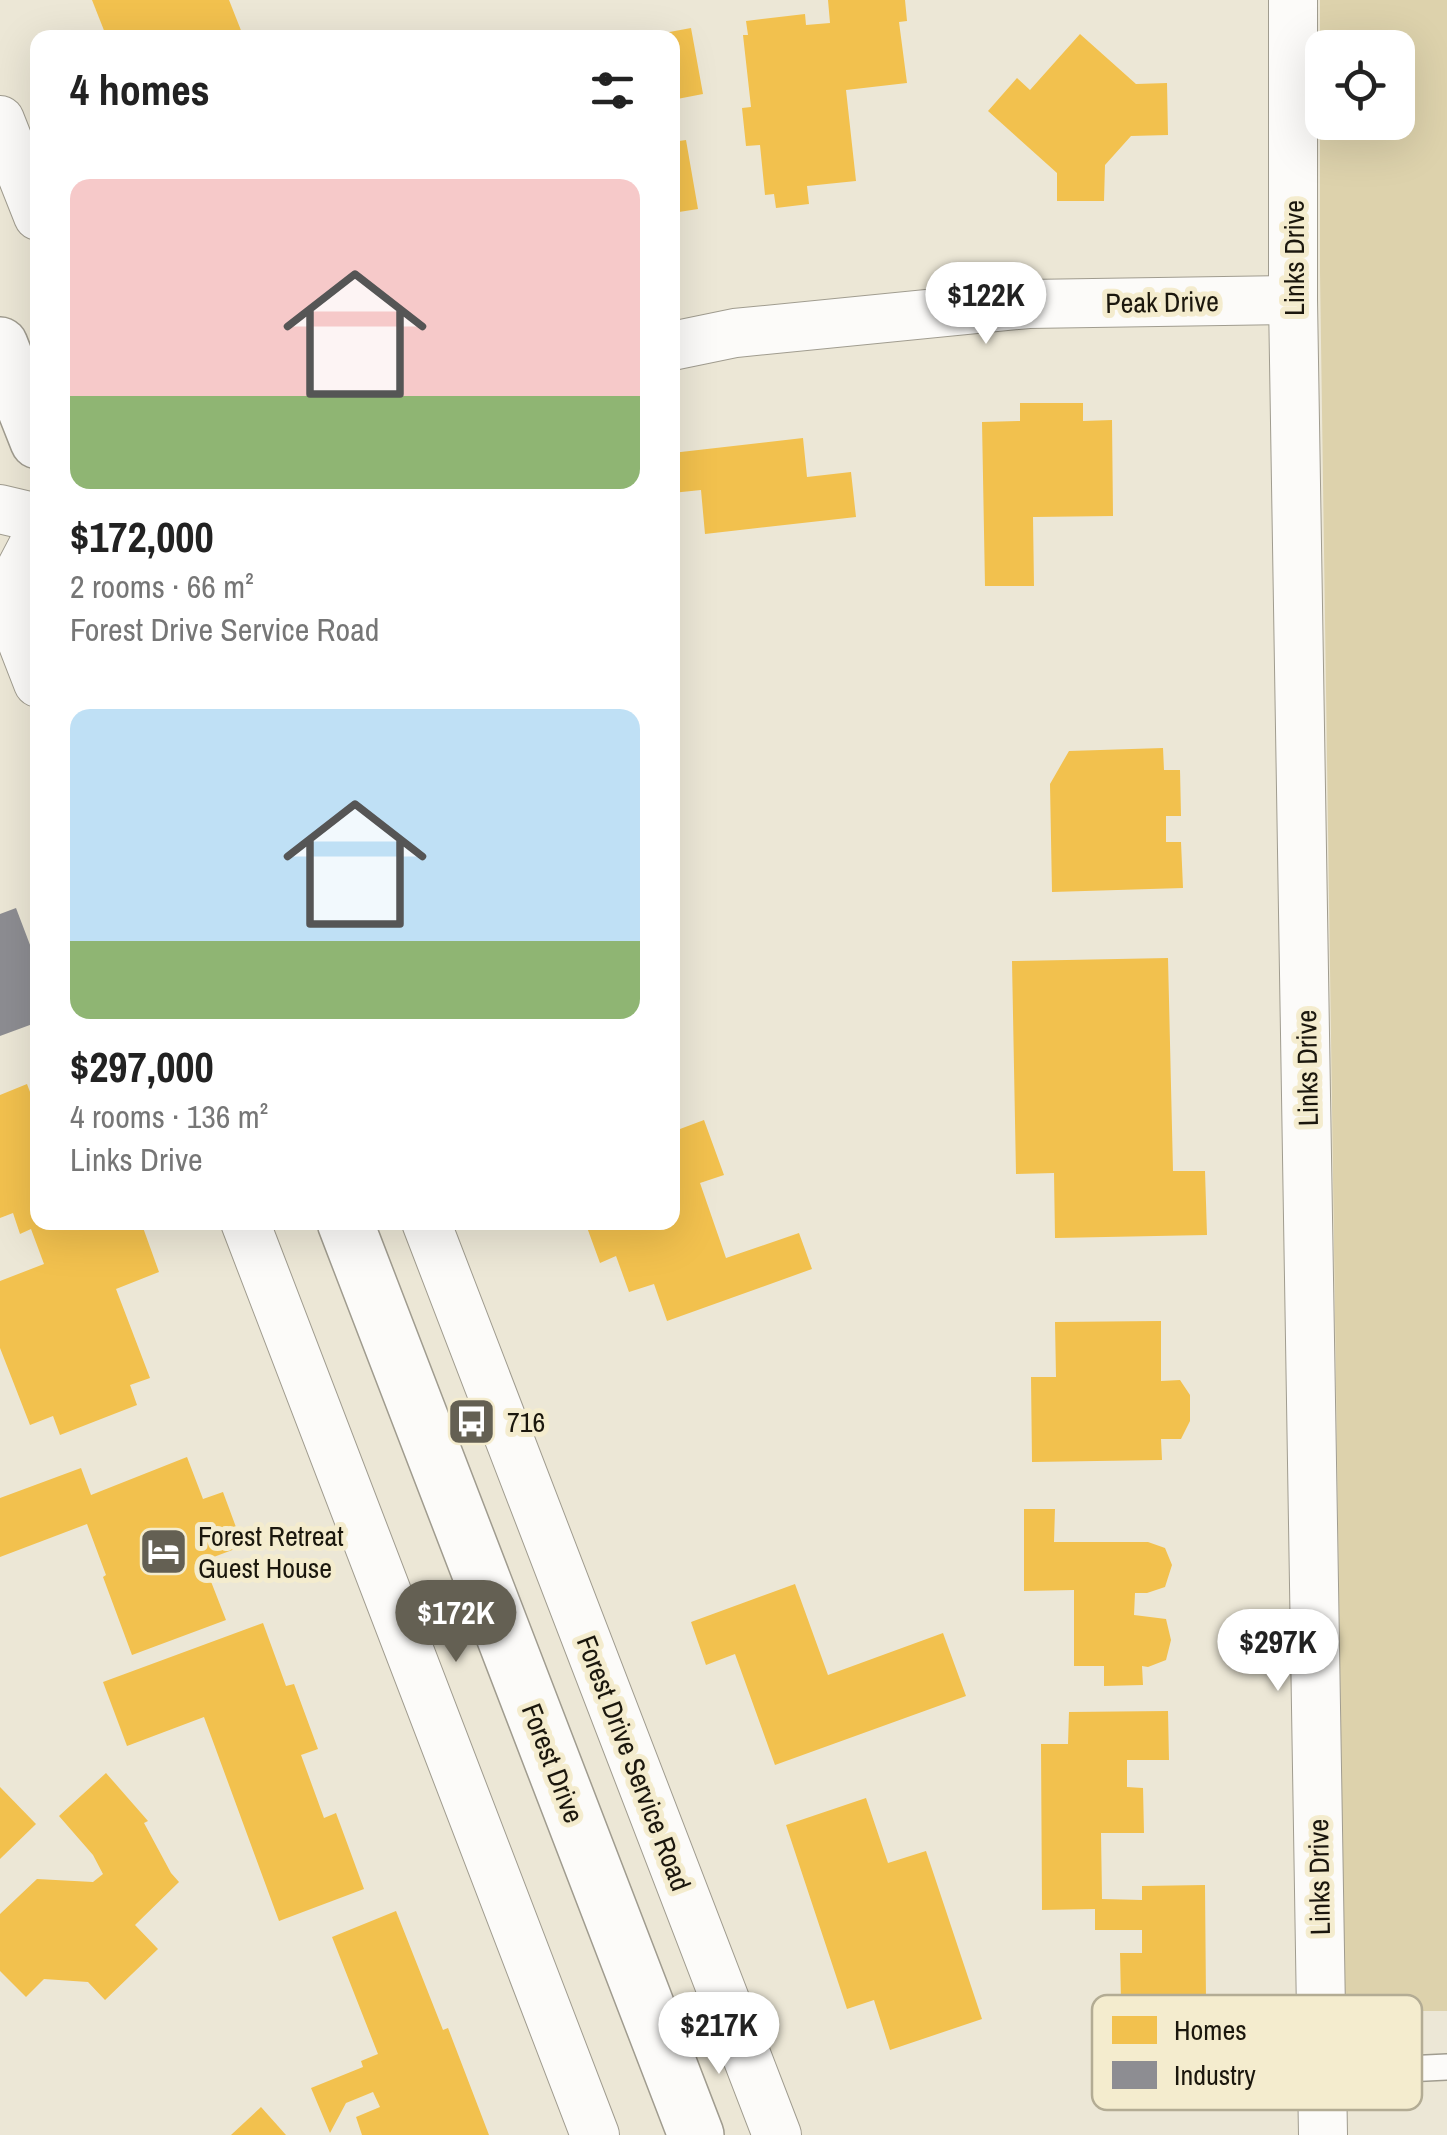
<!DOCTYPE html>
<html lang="en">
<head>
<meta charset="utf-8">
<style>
	body { margin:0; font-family:"Archivo Narrow",sans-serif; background:#f6f6f6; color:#222; height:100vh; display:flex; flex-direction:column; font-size:38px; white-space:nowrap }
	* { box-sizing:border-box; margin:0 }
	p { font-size:32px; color:#767676 }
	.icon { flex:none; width:55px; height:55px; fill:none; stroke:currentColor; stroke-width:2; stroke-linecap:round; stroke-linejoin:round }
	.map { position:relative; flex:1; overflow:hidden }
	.sheet { position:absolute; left:30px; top:30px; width:650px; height:1200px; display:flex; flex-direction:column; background:#fff; border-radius:20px; box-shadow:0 10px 40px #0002 }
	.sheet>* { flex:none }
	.tools { position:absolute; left:1305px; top:30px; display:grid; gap:20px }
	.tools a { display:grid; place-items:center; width:110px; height:110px; border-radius:20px; background:#fff; box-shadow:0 10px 40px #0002; font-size:50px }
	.price { position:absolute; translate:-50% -85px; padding:0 22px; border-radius:35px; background:#fff; color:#222; font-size:32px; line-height:65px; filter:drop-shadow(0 2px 5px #0008) }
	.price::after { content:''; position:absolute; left:50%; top:60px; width:30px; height:22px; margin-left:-15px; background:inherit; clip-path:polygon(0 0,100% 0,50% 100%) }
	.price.active { background:#646053; color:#fff }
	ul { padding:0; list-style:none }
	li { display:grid; align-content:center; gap:20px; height:530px; padding:0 40px }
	li span { display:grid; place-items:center; height:310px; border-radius:20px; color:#555 }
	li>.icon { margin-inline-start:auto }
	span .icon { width:180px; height:180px; fill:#fffc; stroke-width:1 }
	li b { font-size:42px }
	h2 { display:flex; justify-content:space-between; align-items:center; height:120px; padding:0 40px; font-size:42px }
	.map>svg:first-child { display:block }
	.green { fill:#ddd2ac; fill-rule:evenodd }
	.homes { fill:#f2c14e }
	.industry { fill:#8d8d92 }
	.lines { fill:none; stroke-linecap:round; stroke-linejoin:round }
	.service-casing { stroke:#a09c8f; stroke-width:28 }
	.minor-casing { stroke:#a09c8f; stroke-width:50 }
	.secondary-casing { stroke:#a09c8f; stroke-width:58 }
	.service { stroke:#fcfbf9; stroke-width:25 }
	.minor { stroke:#fcfbf9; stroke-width:48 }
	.secondary { stroke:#fcfbf9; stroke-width:55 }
	.labels { text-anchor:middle; stroke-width:10; stroke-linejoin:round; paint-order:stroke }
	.street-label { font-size:28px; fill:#1b170d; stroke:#f4ecce }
	.poi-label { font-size:28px; fill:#1b170d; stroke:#f4ecce; text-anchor:start }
	.key { fill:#f4ecce; stroke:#b3ac94; stroke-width:2.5 }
	.key-label { font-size:28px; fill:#1b170d }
</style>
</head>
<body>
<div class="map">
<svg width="1447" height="2135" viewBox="0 0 1447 2135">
	<rect width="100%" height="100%" fill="#ece7d6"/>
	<path class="green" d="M1320,0H1447V2011H1345L1320,272ZM1322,48H1398V122H1322Z"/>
	<g class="homes">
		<polygon points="92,0 229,0 244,38 107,38"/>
		<polygon points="828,0 905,0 907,21 899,22 907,83 846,90 856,181 807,186 809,204 776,208 774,194 765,195 760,145 746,146 742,108 751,107 743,35 748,35 746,21 805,14 806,25 830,23"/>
		<polygon points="691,28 703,94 672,100 672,38 648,38 648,36"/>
		<polygon points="1080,34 1136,84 1167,83 1168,135 1131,136 1105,165 1104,201 1057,201 1057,173 988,111 1017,78 1030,90"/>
		<polygon points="686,140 698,209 679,212 680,220 672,221 672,142"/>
		<polygon points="1020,403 1083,403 1083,421 1112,420 1113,516 1033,517 1034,586 985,586 982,422 1020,421"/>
		<polygon points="803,438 807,477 851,472 856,517 705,534 701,490 672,493 672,453"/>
		<polygon points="1163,748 1164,770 1180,770 1181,816 1166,816 1166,842 1181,842 1183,888 1052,892 1050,784 1069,751"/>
		<polygon points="1168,958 1173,1171 1205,1171 1207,1235 1055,1238 1054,1173 1016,1174 1012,961"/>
		<polygon points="27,1084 38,1113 38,1222 141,1222 159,1272 116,1289 150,1378 130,1385 137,1405 60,1435 53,1416 30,1425 0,1348 0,1281 44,1264 31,1229 20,1234 13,1213 0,1218 0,1095"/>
		<polygon points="704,1120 724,1175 700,1183 726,1258 799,1233 812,1269 667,1321 654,1284 629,1292 616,1256 600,1263 585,1222 672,1222 672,1132"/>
		<polygon points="1161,1321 1161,1381 1180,1380 1190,1395 1190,1421 1181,1439 1161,1439 1162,1460 1032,1462 1031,1377 1056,1377 1055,1322"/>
		<polygon points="187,1457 203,1499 223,1492 243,1546 203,1561 226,1620 132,1655 103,1577 106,1575 87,1524 0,1557 0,1498 81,1468 91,1495"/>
		<polygon points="1024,1509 1055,1509 1054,1542 1148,1542 1165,1548 1172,1565 1165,1587 1147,1593 1135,1593 1134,1615 1166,1619 1171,1640 1166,1660 1148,1667 1142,1666 1143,1685 1104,1686 1104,1666 1074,1666 1074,1590 1024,1591"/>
		<polygon points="795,1584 828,1675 943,1633 966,1696 775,1765 735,1654 706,1665 691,1622"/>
		<polygon points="263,1623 286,1686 294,1684 318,1749 301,1755 324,1818 336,1813 364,1889 279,1921 204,1717 127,1746 103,1682"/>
		<polygon points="1168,1711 1169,1760 1127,1760 1127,1787 1143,1788 1144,1833 1101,1833 1102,1899 1142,1900 1142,1886 1205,1885 1206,2001 1121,2001 1120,1953 1142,1953 1142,1930 1095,1930 1095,1909 1042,1910 1041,1744 1068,1744 1069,1712"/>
		<polygon points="106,1773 148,1821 144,1823 171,1873 179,1882 135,1925 158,1949 105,2000 88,1982 44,1979 26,1997 0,1971 0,1914 37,1879 93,1882 103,1874 93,1855 59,1816"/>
		<polygon points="0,1787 36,1824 0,1859"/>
		<polygon points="866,1798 888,1863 926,1851 982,2019 890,2050 874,2000 847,2009 786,1825"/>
		<polygon points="396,1911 443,2030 448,2028 489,2135 362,2135 356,2117 380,2107 373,2092 346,2103 330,2133 311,2088 363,2067 361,2061 378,2054 332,1937"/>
		<polygon points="261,2107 286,2135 231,2135"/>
	</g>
	<polygon class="industry" points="16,908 35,958 38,957 38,1022 0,1036 0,914"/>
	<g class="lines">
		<defs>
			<polyline id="service" points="1323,2073 1447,2067"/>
			<g id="minor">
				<polyline points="1293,0 1293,300 1323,2135"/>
				<polyline points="0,120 38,216"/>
				<polyline points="672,346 735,333 1028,304 1293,300"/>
				<polyline points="0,509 38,518"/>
				<polyline points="0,585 38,683"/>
				<polyline points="0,601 5,599 38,536"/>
				<polyline points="245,1222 595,2135"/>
				<polyline points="426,1222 777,2135"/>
			</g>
			<g id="secondary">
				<polyline points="0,345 38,441"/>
				<polyline points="345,1222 696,2135"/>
			</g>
		</defs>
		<use href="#service" class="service-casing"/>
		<use href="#minor" class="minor-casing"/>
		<use href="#secondary" class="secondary-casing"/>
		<use href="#service" class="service"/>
		<use href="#minor" class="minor"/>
		<use href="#secondary" class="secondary"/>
	</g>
	<defs>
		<symbol id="bus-square" viewBox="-11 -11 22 22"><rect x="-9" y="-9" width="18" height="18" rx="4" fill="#646053" stroke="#f4ecce"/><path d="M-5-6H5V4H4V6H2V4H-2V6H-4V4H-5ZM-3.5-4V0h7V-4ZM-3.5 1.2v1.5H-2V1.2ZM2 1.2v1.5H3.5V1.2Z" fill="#fff"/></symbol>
		<symbol id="hotel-square" viewBox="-11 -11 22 22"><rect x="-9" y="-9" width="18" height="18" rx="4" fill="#646053" stroke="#f4ecce"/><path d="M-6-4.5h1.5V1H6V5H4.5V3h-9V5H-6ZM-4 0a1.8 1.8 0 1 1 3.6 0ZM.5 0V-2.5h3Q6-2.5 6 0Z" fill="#fff"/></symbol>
	</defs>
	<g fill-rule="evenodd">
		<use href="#bus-square" x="444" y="1394" width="55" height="55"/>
		<use href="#hotel-square" x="136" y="1524" width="55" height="55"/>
	</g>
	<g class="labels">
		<g class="street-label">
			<text transform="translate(1294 258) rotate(-90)" y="10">Links Drive</text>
			<text transform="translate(1162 302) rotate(-1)" y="10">Peak Drive</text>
			<text transform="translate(1307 1068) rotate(-91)" y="10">Links Drive</text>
			<text transform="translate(553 1763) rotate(69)" y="10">Forest Drive</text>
			<text transform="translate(634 1763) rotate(69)" y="10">Forest Drive Service Road</text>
			<text transform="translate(1319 1877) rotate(-91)" y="10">Links Drive</text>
		</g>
		<g class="poi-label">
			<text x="507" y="1432">716</text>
			<text x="198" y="1546">Forest Retreat<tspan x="198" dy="32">Guest House</tspan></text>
		</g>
	</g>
	<rect x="1092" y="1995" width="330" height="115" rx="15" class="key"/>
	<rect x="1112" y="2016" width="45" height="28" fill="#f2c14e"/>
	<rect x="1112" y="2061" width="45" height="28" fill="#8d8d92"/>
	<g class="key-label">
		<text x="1174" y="2040">Homes</text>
		<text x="1174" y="2085">Industry</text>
	</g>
</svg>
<div class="tools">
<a><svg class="icon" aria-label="locate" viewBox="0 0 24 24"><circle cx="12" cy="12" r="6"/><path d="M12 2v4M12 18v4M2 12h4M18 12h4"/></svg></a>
</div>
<b class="price" style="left:986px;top:347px">$122K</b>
<b class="price active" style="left:456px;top:1665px">$172K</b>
<b class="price" style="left:1278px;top:1694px">$297K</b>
<b class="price" style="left:719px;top:2077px">$217K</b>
<section class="sheet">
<h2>4 homes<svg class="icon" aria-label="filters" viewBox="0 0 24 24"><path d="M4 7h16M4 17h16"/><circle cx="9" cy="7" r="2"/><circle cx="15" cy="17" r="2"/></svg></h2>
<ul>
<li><span style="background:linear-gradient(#f6c9c9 70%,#8fb573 0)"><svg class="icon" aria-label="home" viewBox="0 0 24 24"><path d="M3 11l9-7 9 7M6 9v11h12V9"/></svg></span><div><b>$172,000</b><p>2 rooms · 66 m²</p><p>Forest Drive Service Road</p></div></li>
<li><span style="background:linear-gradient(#bfe0f5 75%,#8fb573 0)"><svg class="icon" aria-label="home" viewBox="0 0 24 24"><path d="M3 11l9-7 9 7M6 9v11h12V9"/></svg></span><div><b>$297,000</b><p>4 rooms · 136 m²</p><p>Links Drive</p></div></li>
</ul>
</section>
</div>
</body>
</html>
